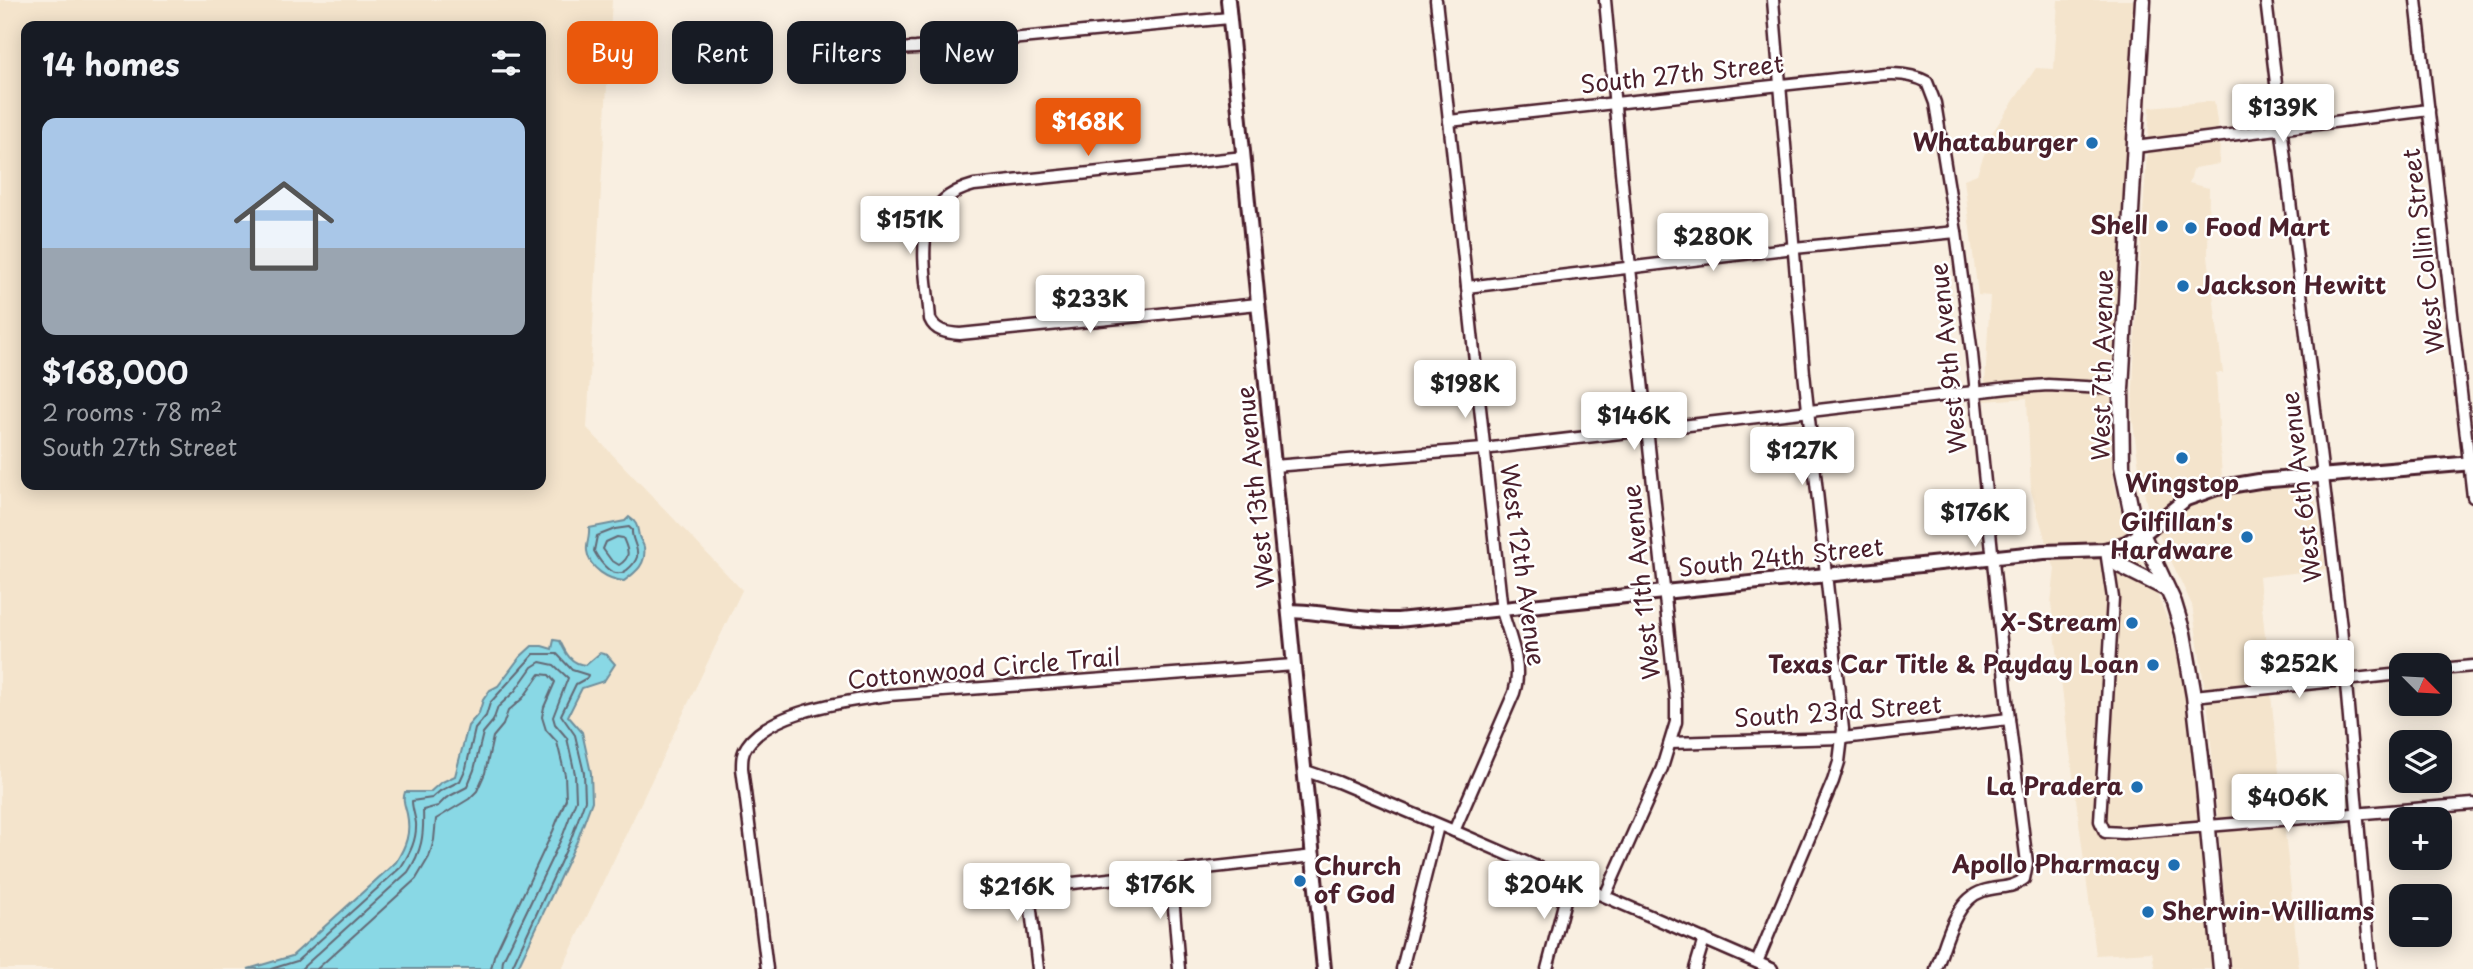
<!DOCTYPE html>
<html lang="en">
<head>
<meta charset="utf-8">
<style>
	body { margin:0; font-family:"Playpen Sans",sans-serif; background:#20242c; color:#f1f3f6; height:100vh; display:flex; flex-direction:column; font-size:26px; white-space:nowrap }
	* { box-sizing:border-box; margin:0 }
	p { font-size:23px; color:#9ea1a6 }
	.icon { flex:none; width:38px; height:38px; fill:none; stroke:currentColor; stroke-width:2; stroke-linecap:round; stroke-linejoin:round }
	.map { position:relative; flex:1; overflow:hidden }
	.sheet { position:absolute; left:21px; top:21px; width:525px; height:469px; display:flex; flex-direction:column; background:#171b24; border-radius:14px; box-shadow:0 4px 18px #0003 }
	.sheet>* { flex:none }
	.hud { position:absolute; left:567px; top:21px; width:665px; height:63px; display:flex; gap:14px }
	.needle { width:46px; rotate:114deg }
	.controls { position:absolute; left:2389px; top:653px; display:grid; gap:14px }
	.controls a { display:grid; place-items:center; width:63px; height:63px; border-radius:14px; background:#171b24; box-shadow:0 4px 18px #0003; font-size:35px }
	.price { position:absolute; translate:-50% -60px; padding:0 16px; border-radius:7px; background:#fff; color:#222; font-size:23px; line-height:46px; filter:drop-shadow(0 2px 4px #0008) }
	.price::after { content:''; position:absolute; left:50%; top:42px; width:21px; height:16px; margin-left:-10px; background:inherit; clip-path:polygon(0 0,100% 0,50% 100%) }
	.price.selected { background:#ea580c; color:#fff }
	ul { padding:0; list-style:none }
	li { display:grid; align-content:center; gap:14px; height:371px; padding:0 21px }
	li+li { border-top:2px solid #363941 }
	li span { display:grid; place-items:center; height:217px; border-radius:14px; color:#555 }
	li>.icon { margin-inline-start:auto }
	span .icon { width:126px; height:126px; fill:#fffc; stroke-width:1 }
	li b { font-size:30px }
	h2 { display:flex; justify-content:space-between; align-items:center; height:84px; padding:0 21px; font-size:30px }
	.pill { padding:0 24px; border-radius:14px; background:#171b24; box-shadow:0 4px 18px #0003; font-size:24px; line-height:63px }
	.pill.selected { background:#ea580c; color:#fff }
	.map>svg:first-child { display:block }
	.built { fill:#f4e4cc; fill-rule:evenodd }
	.water { fill:#89d8e5; stroke:#708e9b; stroke-width:2 }
	.lines { fill:none; stroke-linecap:round; stroke-linejoin:round }
	.shore { stroke:#636975; stroke-width:2 }
	.minor-casing { stroke:#4a1f2b; stroke-width:15 }
	.tertiary-casing { stroke:#4a1f2b; stroke-width:18 }
	.primary-casing { stroke:#4a1f2b; stroke-width:19 }
	.minor { stroke:#fff; stroke-width:10 }
	.tertiary { stroke:#fff; stroke-width:12 }
	.primary { stroke:#fff; stroke-width:14 }
	.poi-dot { fill:#1f6fb2; stroke:#fff; stroke-width:2.5 }
	.labels { text-anchor:middle; stroke-width:5; stroke-linejoin:round; paint-order:stroke }
	.street-label { font-size:24px; fill:#4a1f2b; stroke:#fff }
	.poi-label { font-size:24px; font-weight:bold; fill:#4a1f2b; stroke:#fff; text-anchor:end }
</style>
</head>
<body>
<div class="map">
<svg width="2473" height="969" viewBox="0 0 2473 969">
	<rect width="100%" height="100%" fill="#f9efe1"/>
	<filter id="ink" filterUnits="userSpaceOnUse"><feTurbulence type="fractalNoise" baseFrequency=".0143" numOctaves="2"/><feDisplacementMap in="SourceGraphic" scale="14" xChannelSelector="R" yChannelSelector="G"/><feConvolveMatrix kernelMatrix="1 2 1 2 8 2 1 2 1" color-interpolation-filters="sRGB"/></filter>
	<g filter="url(#ink)">
		<g class="built">
			<path d="M0,0H612L587,428L742,590L562,969H0ZM26,26H541V485H26Z"/>
			<polygon points="2058,0 2135,0 2110,447 2114,481 2127,536 2103,546 2047,545 2031,491 2027,398 1984,401 1990,296 1978,295 1964,179 1977,174 1992,133 2036,68 2054,69"/>
			<polygon points="2214,101 2220,142 2219,164 2194,168 2189,183 2209,188 2208,256 2223,373 2216,373 2222,479 2208,481 2187,491 2153,515 2147,506 2139,468 2132,415 2135,335 2150,107"/>
			<polygon points="2313,484 2326,569 2259,577 2299,969 2231,969 2208,710 2192,605 2158,533 2165,523 2190,502 2222,493"/>
			<polygon points="2133,547 2153,584 2171,628 2185,687 2201,833 2213,969 2155,969 2152,952 2096,955 2051,603 2055,569 2050,555 2105,557"/>
		</g>
		<g class="water">
			<path d="M629,517C638,523 637,527 639,536C640,540 643,543 644,547C647,564 636,572 624,581C609,580 589,569 587,551C586,544 590,536 589,528L625,521Z"/>
			<path d="M554,640L560,641C566,654 571,664 586,665L600,653L607,655L615,664L604,681L582,688L568,716L582,732L591,773L592,801L577,841L517,969H248L292,956L396,862C406,846 411,833 407,814C405,805 402,800 405,792H430L440,783L455,776L468,726L479,713L483,700L490,690L498,686L520,657L532,646H542L552,649Z"/>
		</g>
		<g class="lines">
			<g class="shore">
				<path d="M629,527L632,530C631,540 639,547 637,557C635,563 632,566 627,570C613,581 600,562 594,551L597,536L615,529Z"/>
				<path d="M617,537L623,538C628,550 632,557 619,565L611,560L603,549L606,542Z"/>
				<path d="M271,969L297,961L401,867C410,853 417,840 416,823C415,816 412,808 412,801L432,798L440,791L460,781L466,768L475,729L486,716L490,703L534,654H557L572,670L588,675L587,678L576,684L561,715L575,735L584,773L585,800L571,839L511,969"/>
				<path d="M301,969L408,872C422,851 424,835 423,810L438,806L446,798L467,787L474,770L483,733L493,721L498,707L515,691L532,667L540,662L554,665L568,678L553,717L555,724L567,738L575,774L576,800L563,835L503,960L502,969"/>
				<polyline points="317,969 416,879 429,857 434,840 436,819 469,799 477,791 485,773 493,737 503,725 508,711 523,698 540,674 549,675 555,682 544,707 542,717 546,730 557,742 565,775 566,799 553,831 494,956 491,969"/>
			</g>
			<defs>
				<g id="minor">
					<path d="M1436,0L1502,611C1510,638 1523,665 1514,693L1454,831"/>
					<polyline points="1605,0 1630,268 1676,701 1676,722 1662,768 1605,896"/>
					<polyline points="2266,0 2341,627 2371,969"/>
					<polyline points="2416,0 2473,497"/>
					<polyline points="875,50 916,48 1229,18"/>
					<path d="M1449,121L1836,79C1864,77 1901,67 1927,82L1935,103L1956,232L1972,354L2009,719L2027,863L2024,879C2012,889 1998,886 1983,891C1954,900 1946,944 1936,969"/>
					<polyline points="2135,147 2429,110"/>
					<path d="M1244,157L974,185C906,203 926,265 930,319C935,331 947,333 960,334L1258,304"/>
					<polyline points="1467,287 1794,248 1956,232"/>
					<polyline points="1274,466 1483,449 2008,388 2048,385 2121,389"/>
					<polyline points="2106,551 2113,598 2100,821 2105,832 2123,833 2473,804"/>
					<polyline points="2440,669 2473,666"/>
					<polyline points="2194,696 2401,674"/>
					<polyline points="1670,743 1843,738 2009,719"/>
					<polyline points="1306,771 1338,782 1454,831 1772,969"/>
					<polyline points="1171,871 1179,969"/>
					<polyline points="1757,962 1833,781 1839,762 1843,729 1804,373 1773,0"/>
					<path d="M767,969L742,768C742,760 742,753 747,746C771,710 848,701 889,695L1294,665"/>
					<polyline points="1038,969 1030,902 1032,896 1046,886 1314,856"/>
					<polyline points="1402,969 1438,826"/>
					<polyline points="1547,969 1570,881"/>
					<polyline points="1695,969 1704,939"/>
				</g>
				<g id="tertiary">
					<polyline points="1228,0 1324,969"/>
					<path d="M1290,611C1326,612 1362,621 1398,620L2044,552L2106,550L2126,543L2148,530L2186,499L2217,488L2259,481L2473,463"/>
				</g>
				<g id="primary">
					<polyline points="2143,0 2121,389 2122,466 2131,510 2174,603 2183,633 2194,696 2203,775 2221,969"/>
					<polyline points="2106,550 2119,565 2167,589"/>
				</g>
			</defs>
			<use href="#minor" class="minor-casing"/>
			<use href="#tertiary" class="tertiary-casing"/>
			<use href="#primary" class="primary-casing"/>
			<use href="#minor" class="minor"/>
			<use href="#tertiary" class="tertiary"/>
			<use href="#primary" class="primary"/>
		</g>
	</g>
	<g class="poi-dot">
		<circle cx="2092" cy="143" r="7"/>
		<circle cx="2162" cy="226" r="7"/>
		<circle cx="2191" cy="228" r="7"/>
		<circle cx="2183" cy="286" r="7"/>
		<circle cx="2182" cy="458" r="7"/>
		<circle cx="2247" cy="537" r="7"/>
		<circle cx="2132" cy="623" r="7"/>
		<circle cx="2153" cy="665" r="7"/>
		<circle cx="2137" cy="787" r="7"/>
		<circle cx="2174" cy="865" r="7"/>
		<circle cx="1300" cy="881" r="7"/>
		<circle cx="2148" cy="912" r="7"/>
	</g>
	<g class="labels">
		<g class="street-label">
			<text transform="translate(1682 75) rotate(-6)" y="8">South 27th Street</text>
			<text transform="translate(2424 251) rotate(-97)" y="8">West Collin Street</text>
			<text transform="translate(1949 358) rotate(-96)" y="8">West 9th Avenue</text>
			<text transform="translate(2103 365) rotate(-89)" y="8">West 7th Avenue</text>
			<text transform="translate(1256 487) rotate(-96)" y="8">West 13th Avenue</text>
			<text transform="translate(2302 487) rotate(-97)" y="8">West 6th Avenue</text>
			<text transform="translate(1781 558) rotate(-6)" y="8">South 24th Street</text>
			<text transform="translate(1522 565) rotate(82)" y="8">West 12th Avenue</text>
			<text transform="translate(1642 582) rotate(-96)" y="8">West 11th Avenue</text>
			<text transform="translate(984 669) rotate(-5)" y="8">Cottonwood Circle Trail</text>
			<text transform="translate(1838 712) rotate(-4)" y="8">South 23rd Street</text>
		</g>
		<g class="poi-label">
			<text x="2078" y="151">Whataburger</text>
			<text x="2148" y="234">Shell</text>
			<text x="2205" y="236" text-anchor="start">Food Mart</text>
			<text x="2197" y="294" text-anchor="start">Jackson Hewitt</text>
			<text x="2182" y="492" text-anchor="middle">Wingstop</text>
			<text x="2233" y="531">Gilfillan's<tspan x="2233" dy="28">Hardware</tspan></text>
			<text x="2118" y="631">X-Stream</text>
			<text x="2139" y="673">Texas Car Title &amp; Payday Loan</text>
			<text x="2123" y="795">La Pradera</text>
			<text x="2160" y="873">Apollo Pharmacy</text>
			<text x="1314" y="875" text-anchor="start">Church<tspan x="1314" dy="28">of God</tspan></text>
			<text x="2162" y="920" text-anchor="start">Sherwin-Williams</text>
		</g>
	</g>
</svg>
<div class="controls">
<a><svg class="needle" viewBox="-14 -14 28 28"><path d="M0-13l5 13h-10z" fill="#e53935"/><path d="M0 13l5-13h-10z" fill="#9ea1a6"/></svg></a>
<a><svg class="icon" aria-label="layers" viewBox="0 0 24 24"><path d="M12 4l9 5-9 5-9-5zM3 14l9 5 9-5"/></svg></a>
<a>+</a>
<a>−</a>
</div>
<b class="price" style="left:2283px;top:144px">$139K</b>
<b class="price selected" style="left:1088px;top:158px">$168K</b>
<b class="price" style="left:910px;top:256px">$151K</b>
<b class="price" style="left:1713px;top:273px">$280K</b>
<b class="price" style="left:1090px;top:335px">$233K</b>
<b class="price" style="left:1465px;top:420px">$198K</b>
<b class="price" style="left:1634px;top:452px">$146K</b>
<b class="price" style="left:1802px;top:487px">$127K</b>
<b class="price" style="left:1975px;top:549px">$176K</b>
<b class="price" style="left:2299px;top:700px">$252K</b>
<b class="price" style="left:2288px;top:834px">$406K</b>
<b class="price" style="left:1160px;top:921px">$176K</b>
<b class="price" style="left:1544px;top:921px">$204K</b>
<b class="price" style="left:1017px;top:923px">$216K</b>
<div class="hud">
<a class="pill selected">Buy</a>
<a class="pill">Rent</a>
<a class="pill">Filters</a>
<a class="pill">New</a>
</div>
<section class="sheet">
<h2>14 homes<svg class="icon" aria-label="filters" viewBox="0 0 24 24"><path d="M4 7h16M4 17h16"/><circle cx="9" cy="7" r="2"/><circle cx="15" cy="17" r="2"/></svg></h2>
<ul>
<li><span style="background:linear-gradient(#a9c7e8 60%,#9aa5b1 0)"><svg class="icon" aria-label="home" viewBox="0 0 24 24"><path d="M3 11l9-7 9 7M6 9v11h12V9"/></svg></span><div><b>$168,000</b><p>2 rooms · 78 m²</p><p>South 27th Street</p></div></li>
</ul>
</section>
</div>
</body>
</html>
